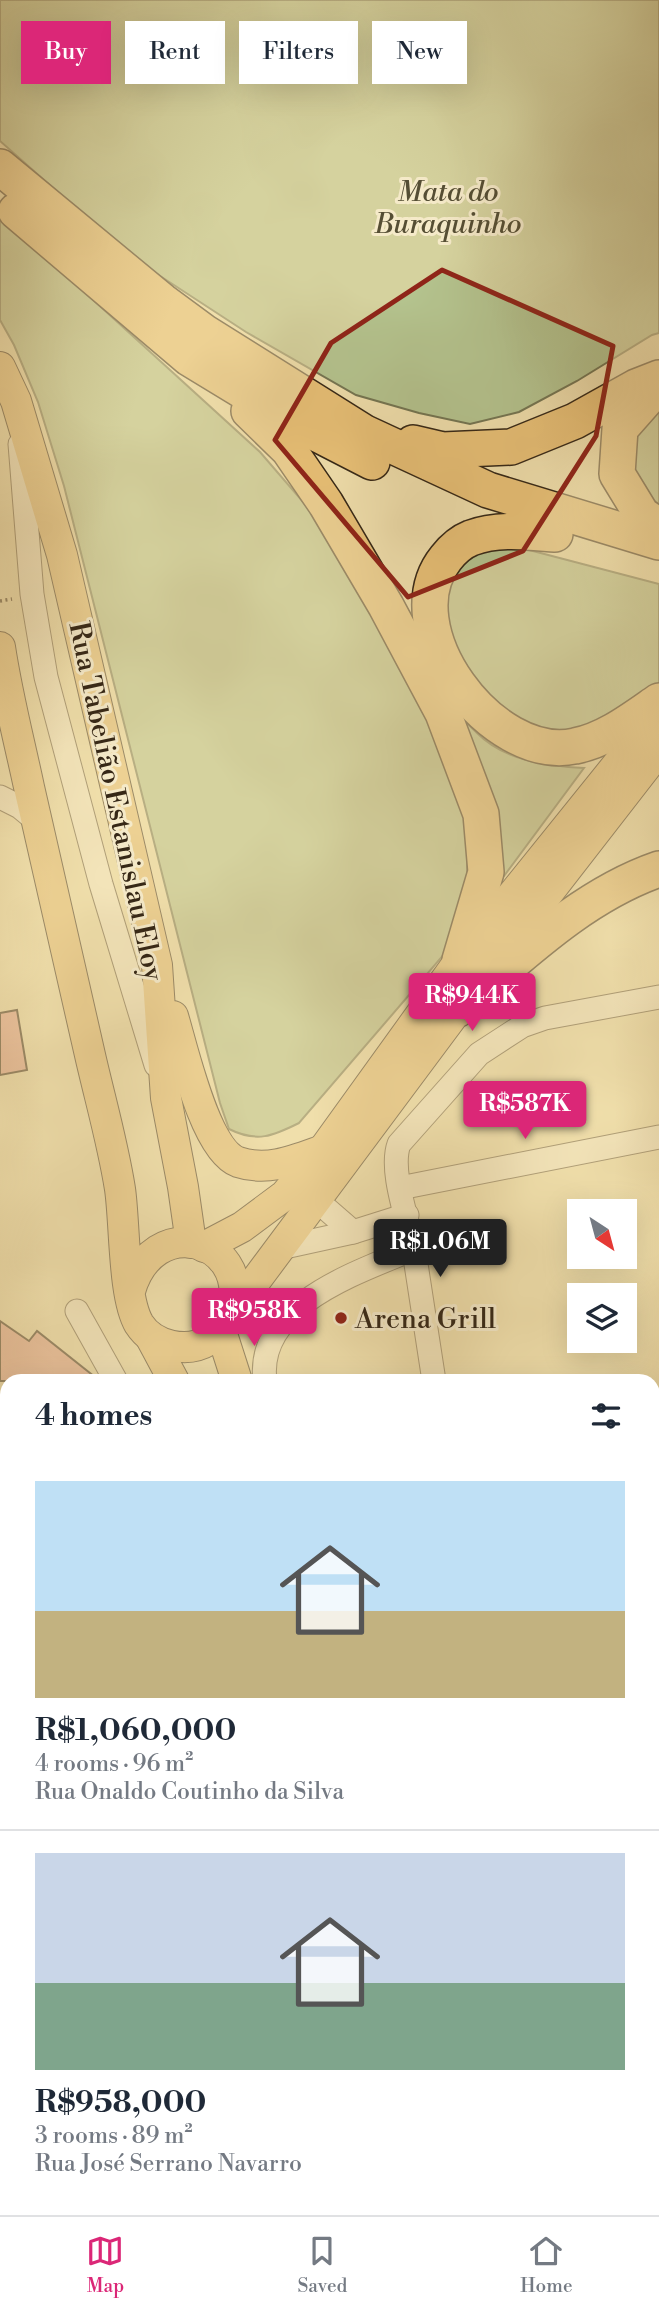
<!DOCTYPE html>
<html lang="en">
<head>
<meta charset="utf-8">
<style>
	body { margin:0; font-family:"Libre Bodoni",serif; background:#f2f2f3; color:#1f2937; height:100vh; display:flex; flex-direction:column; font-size:26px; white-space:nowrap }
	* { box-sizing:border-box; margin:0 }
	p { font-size:23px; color:#747a83 }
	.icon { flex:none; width:38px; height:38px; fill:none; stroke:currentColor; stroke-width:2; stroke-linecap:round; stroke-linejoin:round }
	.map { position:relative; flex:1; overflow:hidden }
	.side { position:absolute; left:0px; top:1374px; width:660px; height:842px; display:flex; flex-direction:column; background:#fff; border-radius:21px 21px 0 0; box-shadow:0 7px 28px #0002 }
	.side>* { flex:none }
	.hud { position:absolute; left:21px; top:21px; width:618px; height:63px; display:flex; gap:14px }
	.needle { width:46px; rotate:144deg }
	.tools { position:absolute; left:567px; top:1199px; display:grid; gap:14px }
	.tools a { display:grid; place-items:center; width:70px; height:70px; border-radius:0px; background:#fff; box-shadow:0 7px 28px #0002; font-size:35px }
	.price { position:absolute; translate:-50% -60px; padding:0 16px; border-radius:7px; background:#db2777; color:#fff; font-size:23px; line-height:46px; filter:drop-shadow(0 2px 4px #0008) }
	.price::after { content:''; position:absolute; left:50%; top:42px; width:21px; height:16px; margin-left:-10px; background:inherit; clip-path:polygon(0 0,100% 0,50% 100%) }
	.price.current { background:#222; color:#fff }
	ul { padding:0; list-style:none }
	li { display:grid; align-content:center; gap:14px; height:371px; padding:0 35px }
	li+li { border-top:2px solid #e0e1e3 }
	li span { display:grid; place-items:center; height:217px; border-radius:0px; color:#555 }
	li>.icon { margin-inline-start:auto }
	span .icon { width:126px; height:126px; fill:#fffc; stroke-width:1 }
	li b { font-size:30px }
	h2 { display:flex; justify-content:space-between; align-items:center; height:84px; padding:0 35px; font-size:30px }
	.tag { padding:0 24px; border-radius:0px; background:#fff; box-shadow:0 7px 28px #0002; font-size:24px; line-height:63px }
	.tag.current { background:#db2777; color:#fff }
	.dock { display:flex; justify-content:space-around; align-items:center; height:98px; border-top:2px solid #e0e1e3; background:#fff; font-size:19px; color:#747a83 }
	.dock a { display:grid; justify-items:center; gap:4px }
	.dock .current { color:#db2777 }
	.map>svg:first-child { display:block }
	.green { fill:#b4c38e; stroke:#747552; stroke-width:2 }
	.building { fill:#e6a48f; stroke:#352716; stroke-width:2 }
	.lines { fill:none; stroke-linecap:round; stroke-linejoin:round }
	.minor-casing { stroke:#64553c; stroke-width:25 }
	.major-casing { stroke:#352716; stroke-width:32 }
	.highway-casing { stroke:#352716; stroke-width:38 }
	.path { stroke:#352716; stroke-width:3.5; stroke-dasharray:2 3.5; stroke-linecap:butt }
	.minor { stroke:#f5eac9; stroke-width:23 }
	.major { stroke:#e8c076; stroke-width:30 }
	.highway { stroke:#e8c076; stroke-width:35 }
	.marked { fill:none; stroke:#8f2418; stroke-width:5; stroke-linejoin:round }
	.poi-dot { fill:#8f2418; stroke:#f5eac9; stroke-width:2.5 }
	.labels { text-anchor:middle; stroke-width:6; stroke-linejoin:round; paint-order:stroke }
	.park-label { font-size:28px; font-style:italic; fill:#554e34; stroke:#f5eac9 }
	.street-label { font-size:28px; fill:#352716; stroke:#f5eac9 }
	.poi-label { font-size:28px; fill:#352716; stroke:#f5eac9; text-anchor:start }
</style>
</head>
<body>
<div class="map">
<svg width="659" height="2215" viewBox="0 0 659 2215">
	<rect width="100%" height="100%" fill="#f0dfac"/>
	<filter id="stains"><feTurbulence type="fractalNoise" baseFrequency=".00286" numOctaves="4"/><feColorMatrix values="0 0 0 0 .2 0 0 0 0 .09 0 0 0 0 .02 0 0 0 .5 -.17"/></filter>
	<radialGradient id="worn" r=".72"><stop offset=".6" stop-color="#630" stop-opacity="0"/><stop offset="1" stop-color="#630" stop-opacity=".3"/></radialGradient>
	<g class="green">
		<polygon points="0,0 659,0 659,333 652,335 577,381 519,412 470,424 419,413 356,395 246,332 131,257 0,141"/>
		<path d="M0,215L260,452L316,517L421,692L467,825V909L446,952L299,1123C273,1136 257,1143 229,1129L220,1103L64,486L38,402L14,345L0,320Z"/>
		<polygon points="659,405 659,504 651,499 633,474 637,424"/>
		<polygon points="510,545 659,584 659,683 633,705 582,733 544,732 512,720 450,660 442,581 467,551"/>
		<path d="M443,697C454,709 465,722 477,733C505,761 547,766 584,768L504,876H497Z"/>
		<polygon points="7,1897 7,2208 271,2209 270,2215 0,2215 0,1908"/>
	</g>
	<g class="building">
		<polygon points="17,1010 27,1070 0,1075 0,1013"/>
		<polygon points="0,1321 29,1341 37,1331 100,1381 0,1381"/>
	</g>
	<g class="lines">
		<defs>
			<g id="minor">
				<polyline points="20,444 32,594 46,677 101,884 156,1065"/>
				<polyline points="0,797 20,807 37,821"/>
				<polyline points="400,1188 659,1137"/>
				<polyline points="315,1199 353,1232"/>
				<polyline points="280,1248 353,1232 407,1215"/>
				<polyline points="77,1311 116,1381"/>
				<path d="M265,1381C255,1305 359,1272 413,1249"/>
				<path d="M434,1381C427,1338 421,1294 414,1251C409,1222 389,1171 399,1144L479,1054L522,1026L545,1018L659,997"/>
				<polyline points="0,1486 7,1491"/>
				<polyline points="653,1559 659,1558"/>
				<polyline points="0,1604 7,1594"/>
				<polyline points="653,1696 659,1695"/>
				<polyline points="0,1806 7,1805"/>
				<polyline points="653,1835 659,1834"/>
				<polyline points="653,1975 659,1974"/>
				<polyline points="653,2113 659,2112"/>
				<polyline points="586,2208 587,2215"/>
				<polyline points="331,2215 332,2208"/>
			</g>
			<g id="major">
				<polyline points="0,367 16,401 62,555 157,965 166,1098 183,1187 191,1243"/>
				<path d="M0,647C7,694 19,740 29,787C49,876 70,965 90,1055C100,1099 113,1144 120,1189C125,1223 123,1297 139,1324C153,1346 187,1354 209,1340C221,1333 231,1320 233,1307C248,1239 153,1211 130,1291"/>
				<path d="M173,1016C183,1049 205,1150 238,1162C268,1172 295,1160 323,1150"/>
				<polyline points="204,1247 242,1227 285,1195 323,1150 460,960 659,713"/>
				<polyline points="233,1311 458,1009 659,750"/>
				<polyline points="221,1331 237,1381"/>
				<polyline points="151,1338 174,1381"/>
				<polyline points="287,2215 288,2208"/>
				<polyline points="309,2215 311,2208"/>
			</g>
			<g id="highway">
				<polyline points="0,167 162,301 204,332 365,433 488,490 659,542"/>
				<polyline points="16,211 189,358 296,423 372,462"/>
				<polyline points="659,389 649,396 620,429 617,474 642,515 659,526"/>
				<polyline points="249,411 289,450 326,504 386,606 443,713 481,814 486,872 460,960"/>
				<polyline points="413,443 443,450 511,447 575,421 636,387 659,378"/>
				<path d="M555,534C527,532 498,528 471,538C461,542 453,549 446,558C390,627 492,764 575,746C606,740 633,719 659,701"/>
				<path d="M458,1009C520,957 581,896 659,869"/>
			</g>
		</defs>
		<use href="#minor" class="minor-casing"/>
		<use href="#major" class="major-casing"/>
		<use href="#highway" class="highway-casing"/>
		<polyline class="path" points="0,601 12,599"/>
		<use href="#minor" class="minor"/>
		<use href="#major" class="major"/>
		<use href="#highway" class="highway"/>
	</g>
	<path d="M0 0H659V2215H0ZM442,270L613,346L596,436L523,551L408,597L275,440L331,343Z" fill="#f0dfac" fill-opacity=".55" fill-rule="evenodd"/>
	<path class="marked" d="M442,270L613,346L596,436L523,551L408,597L275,440L331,343Z"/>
	<circle class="poi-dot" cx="341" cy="1318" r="7"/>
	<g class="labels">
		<g class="park-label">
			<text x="448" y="201">Mata do<tspan x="448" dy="32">Buraquinho</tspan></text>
		</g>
		<g class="street-label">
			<text transform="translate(117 801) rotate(78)" y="10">Rua Tabelião Estanislau Eloy</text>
		</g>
		<g class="poi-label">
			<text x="355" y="1328">Arena Grill</text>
		</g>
	</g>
	<rect width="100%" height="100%" filter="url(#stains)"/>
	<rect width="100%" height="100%" fill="url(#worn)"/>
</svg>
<div class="tools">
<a><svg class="needle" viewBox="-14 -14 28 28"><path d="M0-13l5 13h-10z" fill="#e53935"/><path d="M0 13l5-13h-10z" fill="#747a83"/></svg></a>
<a><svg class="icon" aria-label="layers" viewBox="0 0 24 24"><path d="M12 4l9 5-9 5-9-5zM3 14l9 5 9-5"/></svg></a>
</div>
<b class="price" style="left:472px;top:1033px">R$944K</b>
<b class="price" style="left:525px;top:1141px">R$587K</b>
<b class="price current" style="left:440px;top:1279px">R$1.06M</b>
<b class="price" style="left:254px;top:1348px">R$958K</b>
<div class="hud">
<a class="tag current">Buy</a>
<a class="tag">Rent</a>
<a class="tag">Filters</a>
<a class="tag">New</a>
</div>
<section class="side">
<h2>4 homes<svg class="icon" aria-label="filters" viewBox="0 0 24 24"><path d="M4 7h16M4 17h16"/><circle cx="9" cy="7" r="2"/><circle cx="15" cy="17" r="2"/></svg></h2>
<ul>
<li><span style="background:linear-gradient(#bfe0f5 60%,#c2b280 0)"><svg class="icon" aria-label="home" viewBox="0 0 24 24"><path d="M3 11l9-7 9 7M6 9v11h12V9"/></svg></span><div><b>R$1,060,000</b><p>4 rooms · 96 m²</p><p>Rua Onaldo Coutinho da Silva</p></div></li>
<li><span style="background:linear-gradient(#c9d6e8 60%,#7fa58c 0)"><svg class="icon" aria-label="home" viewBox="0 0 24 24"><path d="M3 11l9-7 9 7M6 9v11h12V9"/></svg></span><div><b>R$958,000</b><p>3 rooms · 89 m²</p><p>Rua José Serrano Navarro</p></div></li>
</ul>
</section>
</div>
<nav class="dock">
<a class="current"><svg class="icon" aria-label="map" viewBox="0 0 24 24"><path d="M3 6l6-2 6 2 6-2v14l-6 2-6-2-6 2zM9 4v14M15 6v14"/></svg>Map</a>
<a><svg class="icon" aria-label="saved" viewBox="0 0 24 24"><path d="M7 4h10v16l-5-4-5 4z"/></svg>Saved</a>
<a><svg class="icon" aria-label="home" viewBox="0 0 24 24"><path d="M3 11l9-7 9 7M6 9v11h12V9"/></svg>Home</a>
</nav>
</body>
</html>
